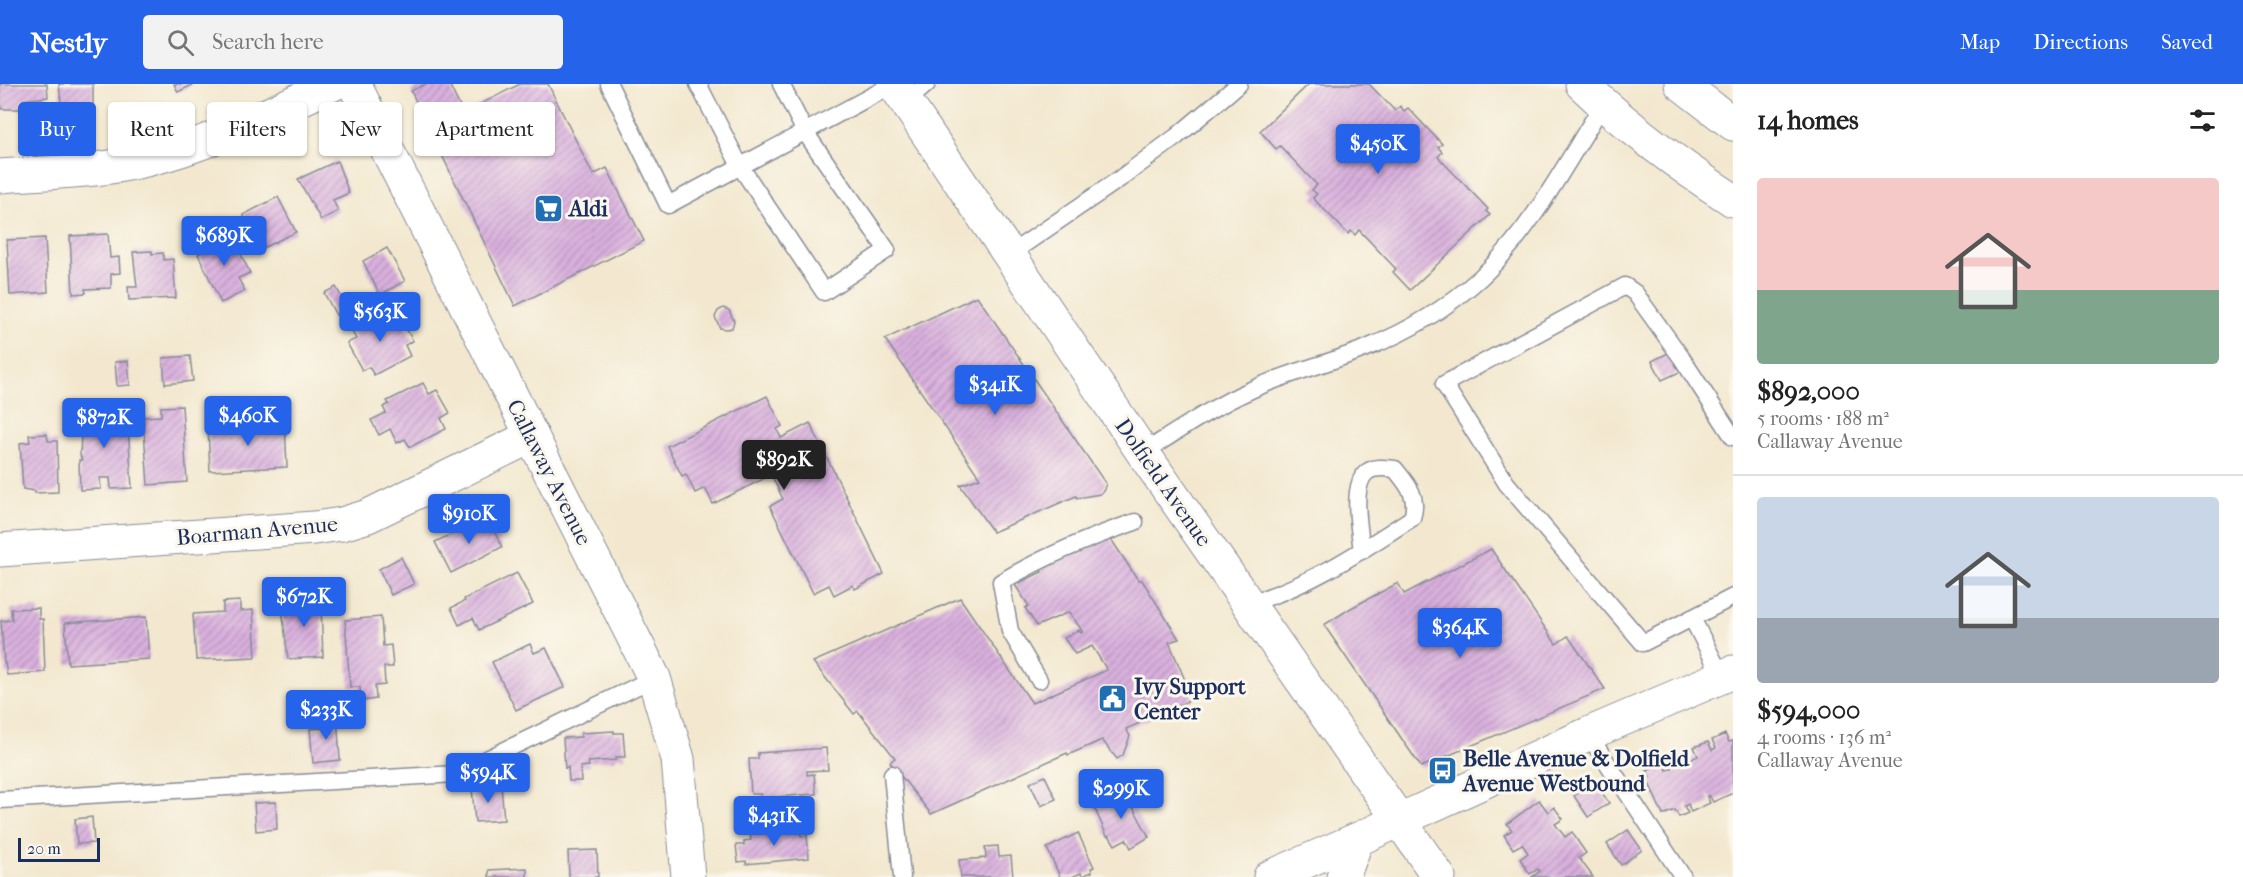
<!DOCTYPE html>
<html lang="en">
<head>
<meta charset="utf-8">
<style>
	body { margin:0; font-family:"IM FELL French Canon",serif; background:#f2f2f2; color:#222; height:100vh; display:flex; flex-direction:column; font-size:22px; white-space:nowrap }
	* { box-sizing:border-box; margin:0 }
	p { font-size:20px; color:#767676 }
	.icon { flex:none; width:33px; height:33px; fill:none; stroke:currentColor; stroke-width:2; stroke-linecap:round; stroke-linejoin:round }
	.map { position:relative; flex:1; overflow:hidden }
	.side { display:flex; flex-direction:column; background:#fff; width:510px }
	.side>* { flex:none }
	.top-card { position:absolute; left:18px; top:18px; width:570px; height:54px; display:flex; gap:12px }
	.scale { position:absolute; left:18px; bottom:15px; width:82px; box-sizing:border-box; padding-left:6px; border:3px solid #1b2f5e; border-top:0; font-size:16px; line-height:21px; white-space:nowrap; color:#1b2f5e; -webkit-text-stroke:4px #fbf7ec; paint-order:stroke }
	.price { position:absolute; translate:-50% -51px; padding:0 14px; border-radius:6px; background:#2563eb; color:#fff; font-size:20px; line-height:39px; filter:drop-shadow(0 2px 3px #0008) }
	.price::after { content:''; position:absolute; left:50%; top:36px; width:18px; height:14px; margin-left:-9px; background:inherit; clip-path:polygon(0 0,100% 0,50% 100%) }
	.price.on { background:#222; color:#fff }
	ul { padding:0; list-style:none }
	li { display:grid; align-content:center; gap:12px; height:318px; padding:0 24px }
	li+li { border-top:2px solid #e0e0e0 }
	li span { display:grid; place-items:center; height:186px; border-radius:6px; color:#555 }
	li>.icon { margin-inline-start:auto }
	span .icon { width:108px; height:108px; fill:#fffc; stroke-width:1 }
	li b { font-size:26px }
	h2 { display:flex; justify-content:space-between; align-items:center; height:72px; padding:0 24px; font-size:26px }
	.chip { padding:0 21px; border-radius:6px; background:#fff; box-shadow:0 2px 4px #0004; font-size:21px; line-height:54px }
	.chip.on { background:#2563eb; color:#fff }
	header { display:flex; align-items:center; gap:36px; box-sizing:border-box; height:84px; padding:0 30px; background:#2563eb; color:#fff }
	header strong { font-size:28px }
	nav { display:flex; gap:33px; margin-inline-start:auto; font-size:21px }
	.search { width:420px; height:54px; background:#f2f2f2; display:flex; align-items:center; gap:15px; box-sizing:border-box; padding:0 21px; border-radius:6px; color:#767676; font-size:22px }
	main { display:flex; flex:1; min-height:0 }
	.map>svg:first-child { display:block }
	.building { fill:url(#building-hatch) }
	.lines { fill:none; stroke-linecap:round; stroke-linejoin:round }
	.lane-casing { stroke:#878c96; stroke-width:19 }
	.street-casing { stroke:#878c96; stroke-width:35 }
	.secondary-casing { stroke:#878c96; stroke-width:35 }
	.primary-casing { stroke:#878c96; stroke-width:35 }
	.lane { stroke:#fff; stroke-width:16 }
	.street { stroke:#fff; stroke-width:33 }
	.secondary { stroke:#fff; stroke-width:33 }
	.primary { stroke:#fff; stroke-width:33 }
	.labels { text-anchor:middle; stroke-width:6; stroke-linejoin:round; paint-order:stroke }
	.poi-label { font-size:22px; font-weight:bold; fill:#1b2f5e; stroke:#fbf7ec; text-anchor:start }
	.street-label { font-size:22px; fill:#1b2f5e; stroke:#fbf7ec }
</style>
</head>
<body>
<header>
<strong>Nestly</strong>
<div class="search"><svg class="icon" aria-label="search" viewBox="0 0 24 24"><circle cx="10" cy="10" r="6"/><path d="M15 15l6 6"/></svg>Search here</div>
<nav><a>Map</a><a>Directions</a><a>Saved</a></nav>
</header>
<main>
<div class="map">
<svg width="1733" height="793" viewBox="0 0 1733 793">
	<defs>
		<pattern id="building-hatch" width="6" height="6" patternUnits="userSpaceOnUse" patternTransform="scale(1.5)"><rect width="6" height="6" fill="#dab1de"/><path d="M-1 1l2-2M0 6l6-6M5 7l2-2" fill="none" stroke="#b090b7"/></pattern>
	</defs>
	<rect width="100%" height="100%" fill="#fbf7ec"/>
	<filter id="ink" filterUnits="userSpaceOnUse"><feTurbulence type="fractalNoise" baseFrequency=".0167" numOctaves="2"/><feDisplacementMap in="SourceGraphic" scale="12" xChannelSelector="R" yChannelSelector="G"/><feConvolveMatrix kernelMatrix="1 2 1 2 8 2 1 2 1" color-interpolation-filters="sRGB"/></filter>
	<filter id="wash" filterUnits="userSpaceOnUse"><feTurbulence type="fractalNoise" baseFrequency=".008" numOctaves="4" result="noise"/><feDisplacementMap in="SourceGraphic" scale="24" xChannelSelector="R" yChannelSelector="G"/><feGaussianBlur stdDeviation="1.35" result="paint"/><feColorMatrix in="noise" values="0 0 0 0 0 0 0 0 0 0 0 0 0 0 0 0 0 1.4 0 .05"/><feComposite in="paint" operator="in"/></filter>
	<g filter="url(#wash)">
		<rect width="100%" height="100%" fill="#f3e8cf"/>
		<g id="blocks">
			<g class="building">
				<polygon points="0,0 47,0 48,13 23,16 21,25 1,25"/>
				<polygon points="59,0 93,0 93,26 62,27"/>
				<polygon points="174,0 194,0 178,8"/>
				<polygon points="425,0 449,0 463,29 520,0 548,0 593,91 607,84 644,157 515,222 411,7"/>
				<polygon points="1309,0 1369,0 1395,27 1400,22 1404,27 1408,24 1442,60 1438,63 1442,68 1438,73 1488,125 1486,127 1490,131 1410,206 1393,188 1396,185 1359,146 1355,151 1351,147 1348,150 1313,114 1317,110 1312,106 1317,101 1280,62 1276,65 1260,47"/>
				<polygon points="337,77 349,109 333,116 338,127 321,136 298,95"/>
				<polygon points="278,113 296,148 261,165 243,131"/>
				<polygon points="230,148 250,189 238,194 245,207 221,219 198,170 206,166 203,161"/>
				<polygon points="108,150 110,174 119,173 120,189 111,190 111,204 85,205 86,209 73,210 70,152"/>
				<polygon points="45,154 48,208 10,211 7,156"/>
				<polygon points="387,164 405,197 380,211 363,177"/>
				<polygon points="152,167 152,170 163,169 164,176 173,175 176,214 129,216 128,203 137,203 133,168"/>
				<polygon points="336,203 348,225 336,231 324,209"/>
				<polygon points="977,212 1106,400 1104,406 1100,410 1077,414 1076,412 993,448 960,401 980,394 885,255"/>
				<polygon points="723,224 729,226 734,237 732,244 726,245 720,244 715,233 718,227"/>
				<polygon points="387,227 393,238 400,234 413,257 405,261 410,272 374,291 369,283 362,286 347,259 356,255 351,246"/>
				<polygon points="1672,267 1682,287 1662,296 1652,277"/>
				<polygon points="190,272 193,297 165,300 163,274"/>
				<polygon points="128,277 130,301 117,302 115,278"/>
				<polygon points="423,299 429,310 437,306 450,329 441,334 446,345 410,363 405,355 397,359 390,345 379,351 371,336 386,329 383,323 389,320 387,317"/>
				<polygon points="767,312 782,342 777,345 781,354 810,339 884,490 855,505 853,501 834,511 829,501 813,509 770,422 783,415 771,391 713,420 705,404 695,409 686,390 682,392 667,362"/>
				<polygon points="182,322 187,398 148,401 143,333 161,332 161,323"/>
				<polygon points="127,326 132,404 111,405 110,394 100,394 101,405 80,406 79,376 82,376 80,371 81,351 77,351 76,329"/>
				<polygon points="285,339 287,383 210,387 208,344"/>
				<polygon points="47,350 48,357 57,357 58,408 35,409 35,407 23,405 20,359 30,358 29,351"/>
				<polygon points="487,433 502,463 451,489 435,458"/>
				<polygon points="1109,452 1138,496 1142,496 1179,555 1169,558 1193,615 1126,645 1130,652 1123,671 1117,675 1102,656 1068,671 1067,669 931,730 890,678 895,674 858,627 854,630 813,578 960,514 1032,619 1107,586 1092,562 1075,570 1064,554 1079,546 1081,549 1083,548 1069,528 1037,542 1025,524 1029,522 1015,501 1042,488 1040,484"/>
				<polygon points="1491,465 1556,560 1568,552 1605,605 1421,683 1324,541 1351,524 1398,499 1404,510"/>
				<polygon points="401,473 414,500 391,511 379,485"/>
				<polygon points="517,489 533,520 479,546 473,534 459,541 451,524 465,517 464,515"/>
				<polygon points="317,511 317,522 321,521 323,573 288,575 282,524 295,523 294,512"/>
				<polygon points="240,517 240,527 253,526 256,573 196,576 193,530 223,528 223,518"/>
				<polygon points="39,524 39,535 43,535 45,588 7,591 5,579 4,579 1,537 12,536 11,525"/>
				<polygon points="146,533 149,575 68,580 65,539"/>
				<polygon points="381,533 383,562 391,561 393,583 384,583 385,601 375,602 376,615 361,617 360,603 350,603 345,536"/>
				<polygon points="530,560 534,569 546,564 565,603 516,626 492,578"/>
				<polygon points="323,631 337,631 340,676 313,679 310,645 323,644"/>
				<polygon points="614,647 614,649 623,649 625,673 616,673 616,676 588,678 589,682 580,683 581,697 569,697 568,683 565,684 563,654 581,653 581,649"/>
				<polygon points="1725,650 1729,658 1733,657 1733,709 1713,718 1709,711 1707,712 1710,719 1691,728 1688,720 1684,722 1688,729 1679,733 1675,726 1663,731 1647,695 1650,693 1647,686 1664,678 1667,686 1672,684 1668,675 1682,669 1685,678 1698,672 1694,663 1708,658 1712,666 1716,664 1712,656"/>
				<polygon points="826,664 828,686 807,687 807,691 814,690 816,710 761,714 761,710 751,710 749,675 758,675 758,669"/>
				<polygon points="1045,692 1056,715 1041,722 1030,699"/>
				<polygon points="1595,698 1609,719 1588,733 1574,712"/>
				<polygon points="501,701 504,736 475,738 472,704"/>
				<polygon points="1124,706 1149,753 1131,764 1126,755 1115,761 1109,751 1107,752 1094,723"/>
				<polygon points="1539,716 1548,728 1554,723 1563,735 1555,740 1565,753 1572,748 1579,759 1586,769 1579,774 1593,793 1532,793 1540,787 1538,785 1530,790 1520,775 1528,769 1522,760 1513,765 1504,751 1512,746 1507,740"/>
				<polygon points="276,718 277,745 256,747 254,719"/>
				<polygon points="92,733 94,759 77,760 75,735"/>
				<polygon points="800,746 801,752 807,751 809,774 746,780 746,777 738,778 736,761 744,761 744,757 751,756 750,750"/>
				<polygon points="1628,746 1642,766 1621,781 1607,760"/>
				<polygon points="1078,749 1094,783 1091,784 1092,788 1082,792 1081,789 1072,793 1060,793 1047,764"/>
				<polygon points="998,762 999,773 1011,772 1013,793 961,793 959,776 986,774 985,763"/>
				<polygon points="597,766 598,793 569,793 568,767"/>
				<polygon points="527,784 527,793 489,793 489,786"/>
			</g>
		</g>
	</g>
	<g filter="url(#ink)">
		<use href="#blocks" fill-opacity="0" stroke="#878c96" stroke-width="1.5"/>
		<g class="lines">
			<defs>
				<g id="lane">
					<polyline points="609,0 668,121 894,0"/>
					<polyline points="698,0 740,82 824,208 887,166 805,48 781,0"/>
					<polyline points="906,18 927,0"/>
					<polyline points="1010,170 1121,94 1176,53 1239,0"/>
					<polyline points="1733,353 1681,273 1635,209 1625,202 1444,300 1507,400 1643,559 1733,513"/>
					<path d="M1143,369C1179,346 1214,322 1253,305C1290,288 1331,279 1369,263C1409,247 1448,223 1480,194C1532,146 1566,79 1603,20"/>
					<path d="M1249,519C1308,503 1360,468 1412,434C1419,413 1408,401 1395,385C1386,384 1375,382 1367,388C1350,402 1360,448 1362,467"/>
					<polyline points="1692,534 1722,593"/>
					<path d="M1039,596L1010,547L1001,498C1043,473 1088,454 1135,438"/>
					<polyline points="1588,650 1683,793"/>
					<polyline points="892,690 902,793"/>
					<polyline points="0,716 456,690 654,594"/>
				</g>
				<g id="street">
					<polyline points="354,0 654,594 678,675 688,793"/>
					<polyline points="0,466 314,444 342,440 368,432 532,352"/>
					<polyline points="1343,793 1357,756"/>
				</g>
				<g id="secondary">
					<polyline points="894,0 1143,369 1439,793"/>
					<path d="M0,92C49,88 99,88 146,76C212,60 272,28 333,0"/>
					<polyline points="1270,793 1365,752 1588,650 1733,588"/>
				</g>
				<g id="primary">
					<path d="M1582,0C1628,44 1680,82 1733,116"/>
					<polyline points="1681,0 1733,40"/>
				</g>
			</defs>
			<use href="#lane" class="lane-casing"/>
			<use href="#street" class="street-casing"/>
			<use href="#secondary" class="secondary-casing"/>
			<use href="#primary" class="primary-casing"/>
			<use href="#lane" class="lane"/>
			<use href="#street" class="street"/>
			<use href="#secondary" class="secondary"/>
			<use href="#primary" class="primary"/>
		</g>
	</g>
	<defs>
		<symbol id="supermarket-square" viewBox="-11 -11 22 22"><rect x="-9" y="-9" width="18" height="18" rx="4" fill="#1f6fb2" stroke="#fbf7ec"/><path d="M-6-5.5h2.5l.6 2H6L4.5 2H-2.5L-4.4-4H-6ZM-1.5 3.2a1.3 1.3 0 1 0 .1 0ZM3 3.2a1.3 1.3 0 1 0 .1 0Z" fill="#fff"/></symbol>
		<symbol id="civic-square" viewBox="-11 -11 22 22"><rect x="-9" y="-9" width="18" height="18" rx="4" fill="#1f6fb2" stroke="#fbf7ec"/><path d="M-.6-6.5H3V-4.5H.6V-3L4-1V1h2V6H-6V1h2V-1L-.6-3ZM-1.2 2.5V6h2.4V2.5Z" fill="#fff"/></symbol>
		<symbol id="bus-square" viewBox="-11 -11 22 22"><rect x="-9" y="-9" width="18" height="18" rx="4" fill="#1f6fb2" stroke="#fbf7ec"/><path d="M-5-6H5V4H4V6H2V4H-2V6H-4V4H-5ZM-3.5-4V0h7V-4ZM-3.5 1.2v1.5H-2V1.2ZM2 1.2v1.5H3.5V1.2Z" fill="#fff"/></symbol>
	</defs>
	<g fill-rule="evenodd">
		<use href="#supermarket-square" x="532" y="108" width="33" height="33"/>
		<use href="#civic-square" x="1096" y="598" width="33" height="33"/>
		<use href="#bus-square" x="1426" y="670" width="33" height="33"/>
	</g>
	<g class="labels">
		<g class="poi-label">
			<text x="569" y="132">Aldi</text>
			<text x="1134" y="610">Ivy Support<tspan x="1134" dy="25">Center</tspan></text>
			<text x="1463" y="682">Belle Avenue &amp; Dolfield<tspan x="1463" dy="25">Avenue Westbound</tspan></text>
		</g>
		<g class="street-label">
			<text transform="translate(550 388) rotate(63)" y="8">Callaway Avenue</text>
			<text transform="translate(1164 398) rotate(55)" y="8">Dolfield Avenue</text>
			<text transform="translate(257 446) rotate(-5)" y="8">Boarman Avenue</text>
		</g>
	</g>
</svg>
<div class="scale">20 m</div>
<b class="price" style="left:1378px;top:91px">$450K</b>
<b class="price" style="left:224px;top:183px">$689K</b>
<b class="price" style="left:380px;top:259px">$563K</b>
<b class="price" style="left:995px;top:332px">$341K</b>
<b class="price" style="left:248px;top:363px">$460K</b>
<b class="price" style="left:104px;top:365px">$872K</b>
<b class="price on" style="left:784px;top:407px">$892K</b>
<b class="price" style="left:469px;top:461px">$910K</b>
<b class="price" style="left:304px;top:544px">$672K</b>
<b class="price" style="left:1460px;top:575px">$364K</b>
<b class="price" style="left:326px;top:657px">$233K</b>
<b class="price" style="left:488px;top:720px">$594K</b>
<b class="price" style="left:1121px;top:736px">$299K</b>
<b class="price" style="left:774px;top:763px">$431K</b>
<div class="top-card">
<a class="chip on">Buy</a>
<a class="chip">Rent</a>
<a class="chip">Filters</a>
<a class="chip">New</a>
<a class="chip">Apartment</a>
</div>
</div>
<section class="side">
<h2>14 homes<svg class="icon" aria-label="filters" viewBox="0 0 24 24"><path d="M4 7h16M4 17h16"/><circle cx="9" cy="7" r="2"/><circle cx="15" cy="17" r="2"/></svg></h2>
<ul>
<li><span style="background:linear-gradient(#f6c9c9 60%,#7fa58c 0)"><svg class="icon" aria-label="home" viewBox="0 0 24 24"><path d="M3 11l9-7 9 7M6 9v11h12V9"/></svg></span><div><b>$892,000</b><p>5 rooms · 188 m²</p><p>Callaway Avenue</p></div></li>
<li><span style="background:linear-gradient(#c9d6e8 65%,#9aa5b1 0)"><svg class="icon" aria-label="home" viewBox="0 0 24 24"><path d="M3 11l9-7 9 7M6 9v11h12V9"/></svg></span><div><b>$594,000</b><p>4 rooms · 136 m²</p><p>Callaway Avenue</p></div></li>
</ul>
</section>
</main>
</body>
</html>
